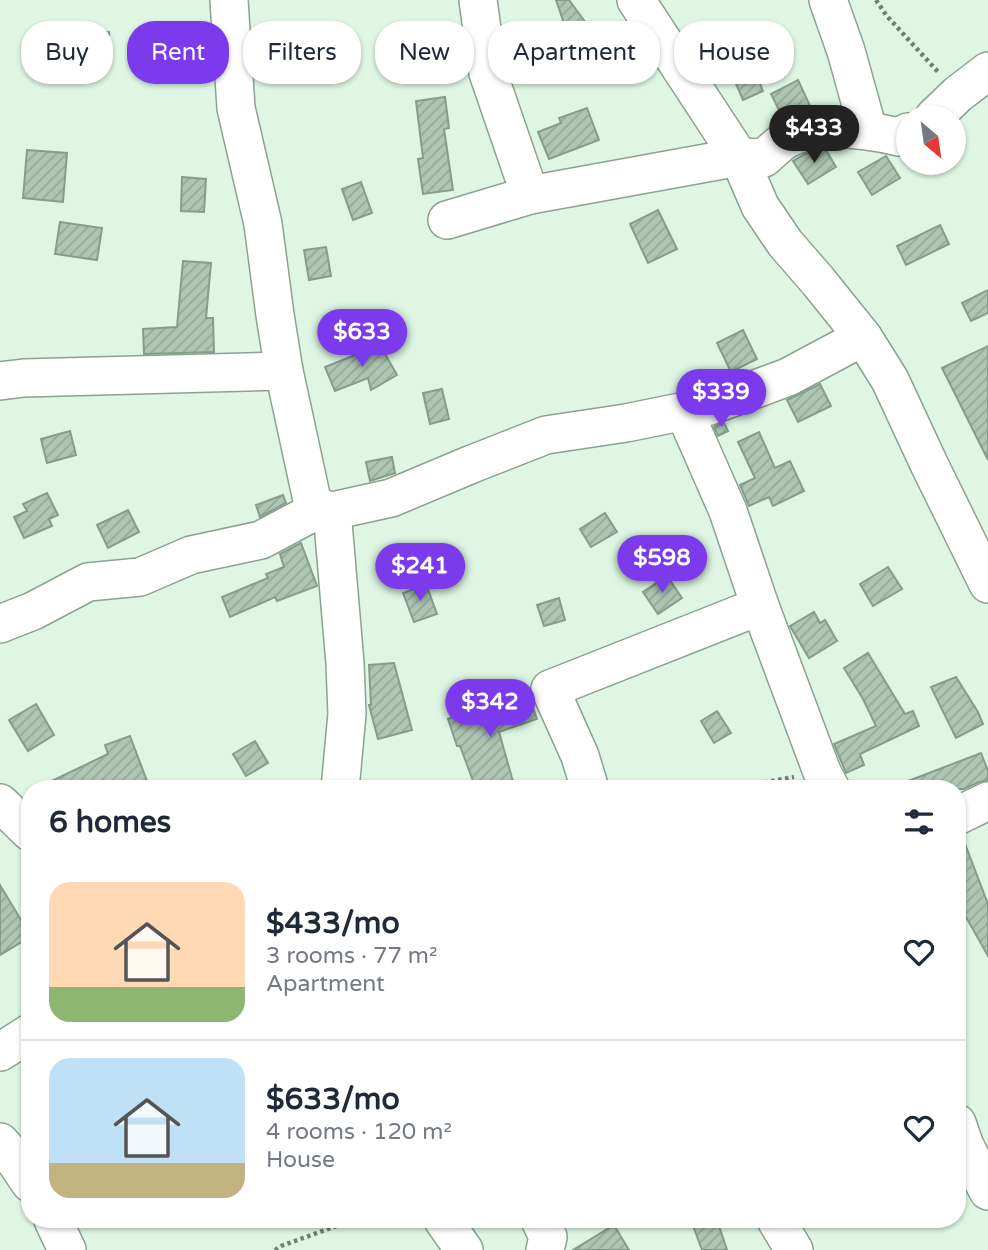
<!DOCTYPE html>
<html lang="en">
<head>
<meta charset="utf-8">
<style>
	body { margin:0; font-family:"Varela Round",sans-serif; background:#f2f2f3; color:#1f2937; height:100vh; display:flex; flex-direction:column; font-size:26px; white-space:nowrap }
	* { box-sizing:border-box; margin:0 }
	p { font-size:23px; color:#747a83 }
	.icon { flex:none; width:38px; height:38px; fill:none; stroke:currentColor; stroke-width:2; stroke-linecap:round; stroke-linejoin:round }
	.map { position:relative; flex:1; overflow:hidden }
	.side { position:absolute; left:21px; top:780px; width:945px; height:448px; display:flex; flex-direction:column; background:#fff; border-radius:28px; box-shadow:0 2px 5px #0004 }
	.side>* { flex:none }
	.top-card { position:absolute; left:21px; top:21px; width:947px; height:63px; display:flex; gap:14px }
	.needle { width:46px; rotate:151deg }
	.tools { position:absolute; left:896px; top:105px; display:grid; gap:14px }
	.tools a { display:grid; place-items:center; width:70px; height:70px; border-radius:50%; background:#fff; box-shadow:0 2px 5px #0004; font-size:35px }
	.price { position:absolute; translate:-50% -60px; padding:0 16px; border-radius:24px; background:#7c3aed; color:#fff; font-size:23px; line-height:46px; filter:drop-shadow(0 2px 4px #0008) }
	.price::after { content:''; position:absolute; left:50%; top:42px; width:21px; height:16px; margin-left:-10px; background:inherit; clip-path:polygon(0 0,100% 0,50% 100%) }
	.price.current { background:#222; color:#fff }
	ul { padding:0; list-style:none }
	li { display:flex; align-items:center; gap:21px; height:175px; padding:0 28px }
	li+li { border-top:2px solid #e0e1e3 }
	li span { display:grid; place-items:center; flex:none; width:196px; height:140px; border-radius:21px; color:#555 }
	li>.icon { margin-inline-start:auto }
	span .icon { width:84px; height:84px; fill:#fffc; stroke-width:1 }
	li b { font-size:30px }
	h2 { display:flex; justify-content:space-between; align-items:center; height:84px; padding:0 28px; font-size:30px }
	.pill { padding:0 24px; border-radius:28px; background:#fff; box-shadow:0 2px 5px #0004; font-size:24px; line-height:63px }
	.pill.current { background:#7c3aed; color:#fff }
	.map>svg:first-child { display:block }
	.building { fill:url(#building-hatch); stroke:#869d8c; stroke-width:2 }
	.lines { fill:none; stroke-linecap:round; stroke-linejoin:round }
	.minor-casing { stroke:#8ca291; stroke-width:40 }
	.path { stroke:#6f7f73; stroke-width:4.5; stroke-dasharray:3.5 3.5; stroke-linecap:butt }
	.minor { stroke:#fff; stroke-width:37 }
</style>
</head>
<body>
<div class="map">
<svg width="988" height="1250" viewBox="0 0 988 1250">
	<defs>
		<pattern id="building-hatch" width="6" height="6" patternUnits="userSpaceOnUse" patternTransform="scale(1.75)"><rect width="6" height="6" fill="#afc6b5"/><path d="M-1 1l2-2M0 6l6-6M5 7l2-2" fill="none" stroke="#95a99a"/></pattern>
	</defs>
	<rect width="100%" height="100%" fill="#def6e3"/>
	<g class="building">
		<polygon points="556,0 569,0 594,34 579,46 566,29"/>
		<polygon points="738,31 763,91 743,100 717,40"/>
		<polygon points="109,32 110,58 77,61 76,35"/>
		<polygon points="798,80 812,110 783,118 771,94"/>
		<polygon points="445,97 449,128 444,129 453,190 423,194 418,159 423,158 416,101"/>
		<polygon points="587,108 599,140 549,159 538,132 561,123 559,118"/>
		<polygon points="27,150 67,153 63,202 23,198"/>
		<polygon points="826,150 836,167 808,184 793,161 805,154"/>
		<polygon points="886,156 900,178 872,195 858,172"/>
		<polygon points="182,177 206,179 204,212 181,211"/>
		<polygon points="361,182 372,213 353,220 342,189"/>
		<polygon points="658,210 677,249 648,263 630,224"/>
		<polygon points="60,222 102,228 97,260 55,254"/>
		<polygon points="940,225 949,244 906,265 897,246"/>
		<polygon points="326,247 331,276 309,280 304,250"/>
		<polygon points="183,261 211,263 206,318 213,318 214,352 144,354 143,329 177,327"/>
		<polygon points="988,290 988,313 971,321 962,303"/>
		<polygon points="743,330 757,359 731,372 717,343"/>
		<polygon points="380,345 397,375 371,390 368,378 335,391 325,367"/>
		<polygon points="988,346 988,460 942,368"/>
		<polygon points="820,384 831,406 798,422 787,400"/>
		<polygon points="442,389 449,419 430,424 423,393"/>
		<polygon points="724,423 728,431 718,436 714,427"/>
		<polygon points="70,431 76,455 47,463 41,439"/>
		<polygon points="759,432 775,468 790,461 804,491 773,506 769,497 749,506 740,485 755,478 738,442"/>
		<polygon points="392,457 395,473 370,481 366,462"/>
		<polygon points="47,493 58,515 49,519 52,526 24,538 14,517 27,511 23,504"/>
		<polygon points="283,495 286,503 260,517 256,505"/>
		<polygon points="128,510 139,532 108,548 97,525"/>
		<polygon points="605,513 617,532 591,547 580,529"/>
		<polygon points="301,543 317,586 277,601 275,597 230,617 222,597 268,578 266,574 284,567 280,554"/>
		<polygon points="888,567 902,589 873,606 860,584"/>
		<polygon points="667,576 682,598 658,614 643,592"/>
		<polygon points="426,584 437,614 414,622 403,593"/>
		<polygon points="559,598 565,620 544,626 537,605"/>
		<polygon points="814,612 820,623 825,620 837,641 809,658 790,626"/>
		<polygon points="868,653 905,714 913,711 919,726 860,754 864,765 846,773 834,744 876,726 863,699 844,668"/>
		<polygon points="394,663 412,730 378,739 369,705 371,705 369,665"/>
		<polygon points="956,677 978,712 983,724 956,738 931,687"/>
		<polygon points="527,692 537,719 499,732 514,785 500,789 476,789 460,746 457,746 448,719"/>
		<polygon points="36,704 54,735 28,751 9,720"/>
		<polygon points="717,711 731,733 714,743 701,721"/>
		<polygon points="130,736 150,789 35,789 108,754 105,745"/>
		<polygon points="255,741 268,763 246,776 233,754"/>
		<polygon points="981,753 988,771 988,780 979,782 964,789 890,789 890,788"/>
		<polygon points="962,836 988,904 988,956 957,901 957,837"/>
		<polygon points="0,885 30,935 30,937 0,955"/>
		<polygon points="691,1220 717,1220 727,1250 702,1250"/>
		<polygon points="614,1225 629,1250 573,1250"/>
	</g>
	<g class="lines">
		<defs>
			<g id="minor">
				<polyline points="229,0 236,108 263,224 275,315 284,371 312,500 321,508 332,511 391,498 472,464 546,435 626,423 710,406 788,377 863,337"/>
				<polyline points="478,0 488,73 530,195"/>
				<polyline points="636,0 739,157 760,206 785,243 818,281 863,337 890,380 929,464 988,584"/>
				<polyline points="828,0 846,51 868,130"/>
				<polyline points="934,117 958,94 988,71"/>
				<path d="M447,220L530,195L739,157L764,158C771,152 778,145 785,140C818,122 864,129 899,137L908,132"/>
				<polyline points="0,381 24,378 284,371"/>
				<polyline points="684,411 728,511 760,606 822,772 831,789"/>
				<polyline points="332,511 345,663 347,714 340,789"/>
				<polyline points="0,624 33,611 88,582 140,577 191,555 261,540 321,508"/>
				<polyline points="590,789 580,756 550,689 760,606"/>
				<polyline points="0,803 30,832"/>
				<polyline points="957,816 988,801"/>
				<polyline points="0,1052 30,1033"/>
				<polyline points="957,1123 965,1146 988,1191"/>
				<polyline points="0,1142 9,1152 30,1183"/>
				<polyline points="53,1220 67,1250"/>
				<polyline points="443,1220 464,1250"/>
				<polyline points="540,1220 548,1237 545,1250"/>
				<polyline points="776,1220 794,1250"/>
			</g>
		</defs>
		<use href="#minor" class="minor-casing"/>
		<g class="path">
			<polyline points="876,0 886,15 939,73"/>
			<polyline points="730,789 794,777"/>
			<polyline points="275,1250 281,1246 353,1220"/>
		</g>
		<use href="#minor" class="minor"/>
	</g>
</svg>
<div class="tools">
<a><svg class="needle" viewBox="-14 -14 28 28"><path d="M0-13l5 13h-10z" fill="#e53935"/><path d="M0 13l5-13h-10z" fill="#747a83"/></svg></a>
</div>
<b class="price current" style="left:814px;top:165px">$433</b>
<b class="price" style="left:362px;top:369px">$633</b>
<b class="price" style="left:721px;top:429px">$339</b>
<b class="price" style="left:662px;top:595px">$598</b>
<b class="price" style="left:420px;top:603px">$241</b>
<b class="price" style="left:490px;top:739px">$342</b>
<div class="top-card">
<a class="pill">Buy</a>
<a class="pill current">Rent</a>
<a class="pill">Filters</a>
<a class="pill">New</a>
<a class="pill">Apartment</a>
<a class="pill">House</a>
</div>
<section class="side">
<h2>6 homes<svg class="icon" aria-label="filters" viewBox="0 0 24 24"><path d="M4 7h16M4 17h16"/><circle cx="9" cy="7" r="2"/><circle cx="15" cy="17" r="2"/></svg></h2>
<ul>
<li><span style="background:linear-gradient(#ffd9b3 75%,#8fb573 0)"><svg class="icon" aria-label="home" viewBox="0 0 24 24"><path d="M3 11l9-7 9 7M6 9v11h12V9"/></svg></span><div><b>$433/mo</b><p>3 rooms · 77 m²</p><p>Apartment</p></div><svg class="icon" aria-label="heart" viewBox="0 0 24 24"><path d="M12 20l-8-8c-3-5 5-10 8-4 3-6 11-1 8 4z"/></svg></li>
<li><span style="background:linear-gradient(#bfe0f5 75%,#c2b280 0)"><svg class="icon" aria-label="home" viewBox="0 0 24 24"><path d="M3 11l9-7 9 7M6 9v11h12V9"/></svg></span><div><b>$633/mo</b><p>4 rooms · 120 m²</p><p>House</p></div><svg class="icon" aria-label="heart" viewBox="0 0 24 24"><path d="M12 20l-8-8c-3-5 5-10 8-4 3-6 11-1 8 4z"/></svg></li>
</ul>
</section>
</div>
</body>
</html>
